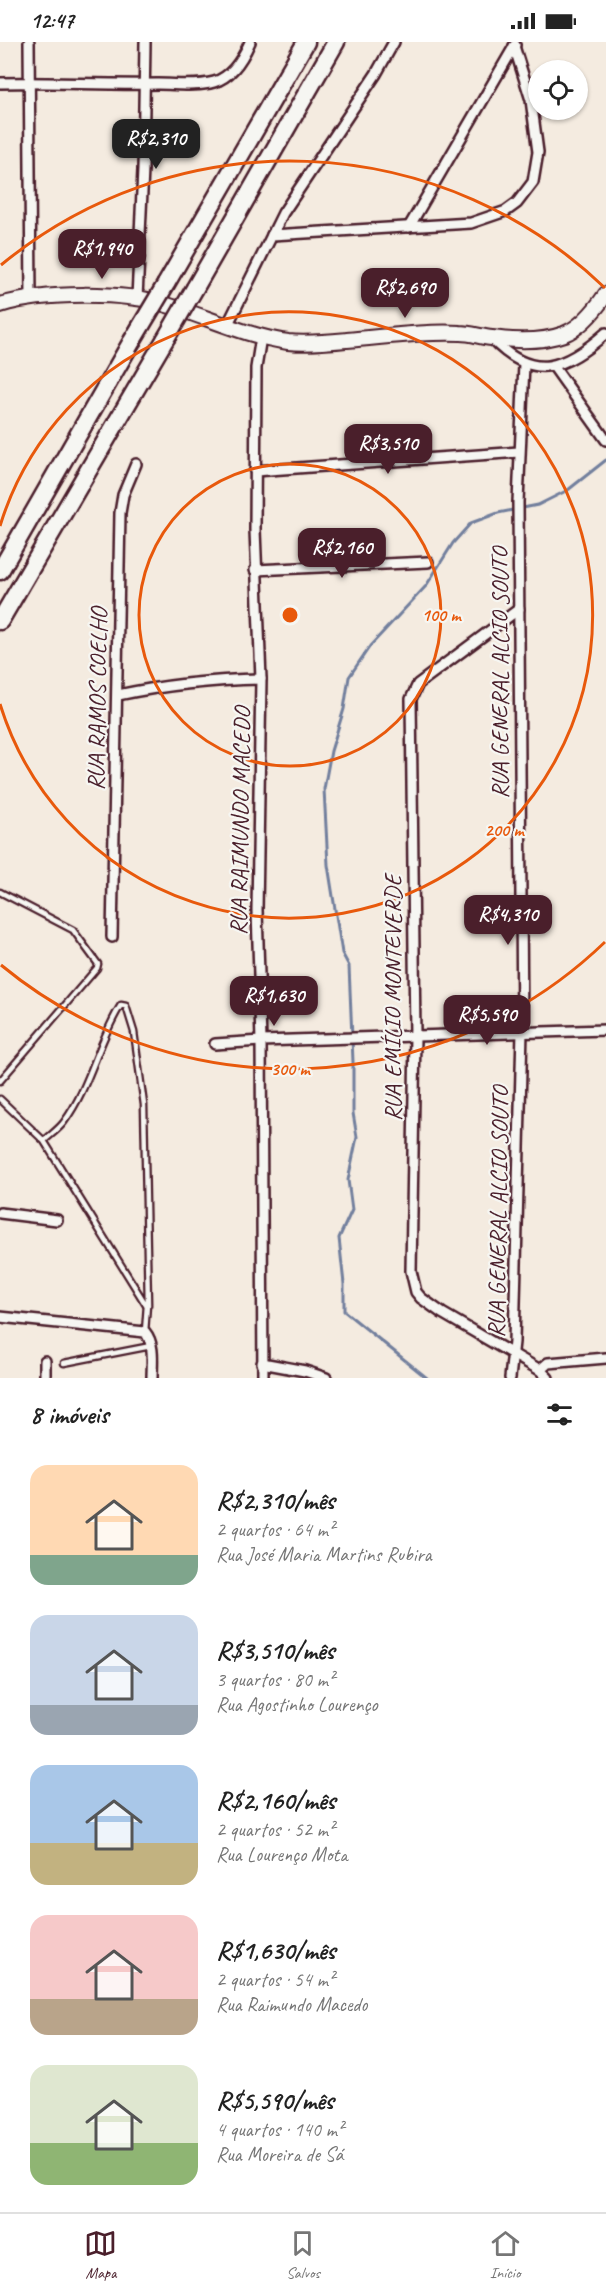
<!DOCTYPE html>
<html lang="pt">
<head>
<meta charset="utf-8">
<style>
	body { margin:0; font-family:Caveat,sans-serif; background:#f2f2f2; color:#222; height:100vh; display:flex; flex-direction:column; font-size:22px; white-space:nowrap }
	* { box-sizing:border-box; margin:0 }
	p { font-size:20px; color:#767676 }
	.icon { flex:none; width:33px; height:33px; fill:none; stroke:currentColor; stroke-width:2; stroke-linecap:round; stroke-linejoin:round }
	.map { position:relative; height:1336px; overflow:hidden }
	.side { display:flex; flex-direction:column; background:#fff; flex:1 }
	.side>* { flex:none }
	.buttons { position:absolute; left:528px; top:18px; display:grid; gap:12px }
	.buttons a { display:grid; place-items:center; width:60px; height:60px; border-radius:50%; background:#fff; box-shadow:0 2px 4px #0004; font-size:30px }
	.price { position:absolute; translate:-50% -51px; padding:0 14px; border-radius:12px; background:#4a1f2b; color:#fff; font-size:20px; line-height:39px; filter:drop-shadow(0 2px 3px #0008) }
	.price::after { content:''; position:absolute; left:50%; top:36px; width:18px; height:14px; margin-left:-9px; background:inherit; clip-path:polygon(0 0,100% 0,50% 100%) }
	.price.on { background:#222; color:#fff }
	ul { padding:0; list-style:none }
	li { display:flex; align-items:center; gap:18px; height:150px; padding:0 30px }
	li span { display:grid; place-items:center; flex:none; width:168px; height:120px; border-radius:18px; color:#555 }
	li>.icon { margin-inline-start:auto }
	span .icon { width:72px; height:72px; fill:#fffc; stroke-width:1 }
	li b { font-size:26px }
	h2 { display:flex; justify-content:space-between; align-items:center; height:72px; padding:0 30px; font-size:26px }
	.status { display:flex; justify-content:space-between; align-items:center; height:42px; padding:0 30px; background:#fff; direction:ltr }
	.status svg { height:16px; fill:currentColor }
	.tabs { display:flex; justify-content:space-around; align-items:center; height:84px; border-top:2px solid #e0e0e0; background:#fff; font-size:16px; color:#767676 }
	.tabs a { display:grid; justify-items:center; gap:3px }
	.tabs .on { color:#4a1f2b }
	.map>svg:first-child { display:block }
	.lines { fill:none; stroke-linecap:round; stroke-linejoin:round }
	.stream { stroke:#727f9d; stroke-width:3 }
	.lane-casing { stroke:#4a1f2b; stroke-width:9 }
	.street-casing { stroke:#4a1f2b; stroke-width:14 }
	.secondary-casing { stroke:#4a1f2b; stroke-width:18 }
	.highway-casing { stroke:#4a1f2b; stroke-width:21 }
	.lane { stroke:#f6f6f2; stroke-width:4.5 }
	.street { stroke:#f6f6f2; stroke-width:9 }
	.secondary { stroke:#f6f6f2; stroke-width:14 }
	.highway { stroke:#f6f6f2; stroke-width:16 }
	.highway-bridge-casing { stroke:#4a1f2b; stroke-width:21; stroke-linecap:butt }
	.highway-bridge { stroke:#f6f6f2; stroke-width:16 }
	.ring { fill:none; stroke:#e8590c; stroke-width:3 }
	.labels { text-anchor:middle; stroke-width:4.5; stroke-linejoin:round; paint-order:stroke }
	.street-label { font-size:24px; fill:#4a1f2b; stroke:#f6f6f2 }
	.centre { fill:#e8590c; stroke:#f6f6f2; stroke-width:3 }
	.ring-label { font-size:18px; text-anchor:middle; font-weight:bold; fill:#e8590c; stroke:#f6f6f2; stroke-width:4.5; stroke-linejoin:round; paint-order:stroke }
</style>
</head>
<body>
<div class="status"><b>12:47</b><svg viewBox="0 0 49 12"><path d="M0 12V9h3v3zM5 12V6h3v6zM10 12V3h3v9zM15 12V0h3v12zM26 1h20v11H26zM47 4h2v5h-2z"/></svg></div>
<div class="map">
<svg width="606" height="1336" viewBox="0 0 606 1336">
	<rect width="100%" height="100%" fill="#f4ebe0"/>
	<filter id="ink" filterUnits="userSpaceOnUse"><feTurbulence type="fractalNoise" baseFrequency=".0167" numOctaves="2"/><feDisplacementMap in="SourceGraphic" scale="12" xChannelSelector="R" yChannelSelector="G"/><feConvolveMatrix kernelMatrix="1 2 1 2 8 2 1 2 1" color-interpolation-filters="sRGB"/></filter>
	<g filter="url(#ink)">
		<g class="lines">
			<polyline class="stream" points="427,1336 344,1269 344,1242 339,1196 352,1168 348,1138 357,1095 353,1071 353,1020 349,924 342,911 328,823 324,747 331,709 344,667 349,635 370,604 426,544 453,501 471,481 498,471 538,463 568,448 606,418"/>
			<defs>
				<g id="lane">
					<polyline points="0,850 73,888 98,922 97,926 0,1039"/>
					<path d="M0,1057L44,1099L146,1263H148L144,1063L134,990L126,964L121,963C98,999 90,1045 64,1080C59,1087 50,1093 44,1099"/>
					<polyline points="145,1290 147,1263"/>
					<polyline points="64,1321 151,1304"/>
				</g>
				<g id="street">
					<polyline points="29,0 31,256"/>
					<path d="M0,41C53,40 105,43 158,42C176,42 197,45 214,40C232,35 243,16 250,0"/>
					<polyline points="409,185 515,3"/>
					<polyline points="272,193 471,181 506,169 517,161 533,140 538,110 531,58 514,4"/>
					<polyline points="137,256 143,128 145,0"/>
					<polyline points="227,284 283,171 376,32 394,0"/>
					<polyline points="261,295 256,326 255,488 261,637 257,868 261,999 263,1336"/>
					<path d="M491,296C533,341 565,327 606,291"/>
					<polyline points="554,325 606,398"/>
					<polyline points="255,429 519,410"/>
					<polyline points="255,528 428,520"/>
					<polyline points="519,567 418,642 411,657 415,994 411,1229 416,1250 421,1256 442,1271 540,1328 548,1336"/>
					<path d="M118,653C165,643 212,638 261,637"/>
					<polyline points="112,895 120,471 123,453 136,422"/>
					<polyline points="215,1002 261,999 606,988"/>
					<polyline points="0,1171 57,1178"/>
					<path d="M0,1275L145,1290C155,1302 152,1321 152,1336"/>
					<polyline points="262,1321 305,1329 326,1336"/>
					<polyline points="540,1328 548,1321 606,1316"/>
					<polyline points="45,1336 45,1319"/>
					<polyline points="510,1336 514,1300 522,989 518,460 524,322"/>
				</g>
				<path id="secondary" d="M0,263C44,250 123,249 167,263C207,275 246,294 288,300C308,302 327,300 347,298C385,295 423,289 460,291C471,291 481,295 492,296C514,299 542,300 564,292C582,285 596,267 606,252"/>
				<g id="highway">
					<polyline points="166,242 306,0"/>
					<polyline points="195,246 336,0"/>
					<polyline points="0,529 132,299"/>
					<polyline points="0,579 166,296"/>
				</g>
			</defs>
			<use href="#lane" class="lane-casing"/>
			<use href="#street" class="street-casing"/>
			<use href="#secondary" class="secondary-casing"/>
			<use href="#highway" class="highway-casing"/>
			<use href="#lane" class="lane"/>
			<use href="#street" class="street"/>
			<use href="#secondary" class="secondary"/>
			<use href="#highway" class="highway"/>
			<defs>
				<g id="highway-bridge">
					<polyline points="166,296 195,246"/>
					<polyline points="132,299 166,242"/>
				</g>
			</defs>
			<use href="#highway-bridge" class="highway-bridge-casing"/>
			<use href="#highway-bridge" class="highway-bridge"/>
		</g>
	</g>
	<g class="ring">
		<circle cx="290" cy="573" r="151"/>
		<path d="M0 484A303 303 0 1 1 0 662"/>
		<path d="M605 900A454 454 0 0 1 1 923M1 223A454 454 0 0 1 605 246"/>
	</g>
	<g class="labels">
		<g class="street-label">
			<text transform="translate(500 631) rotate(-90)" y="8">RUA GENERAL ALCIO SOUTO</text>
			<text transform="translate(97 657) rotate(-89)" y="8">RUA RAMOS COELHO</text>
			<text transform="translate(240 779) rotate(-89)" y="8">RUA RAIMUNDO MACEDO</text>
			<text transform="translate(393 956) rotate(-90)" y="8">RUA EMÍLIO MONTEVERDE</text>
			<text transform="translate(498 1170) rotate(-89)" y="8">RUA GENERAL ALCIO SOUTO</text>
		</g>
	</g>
	<circle cx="290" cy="573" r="9" class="centre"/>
	<g class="ring-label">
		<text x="441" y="579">100 m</text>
		<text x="504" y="794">200 m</text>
		<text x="290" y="1033">300 m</text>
	</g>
</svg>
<div class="buttons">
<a><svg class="icon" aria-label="locate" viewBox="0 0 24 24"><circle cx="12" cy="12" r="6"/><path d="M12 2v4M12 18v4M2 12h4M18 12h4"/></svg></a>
</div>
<b class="price on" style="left:156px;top:128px">R$2,310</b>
<b class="price" style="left:102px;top:238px">R$1,940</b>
<b class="price" style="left:405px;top:277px">R$2,690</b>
<b class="price" style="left:388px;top:433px">R$3,510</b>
<b class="price" style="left:342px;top:537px">R$2,160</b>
<b class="price" style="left:508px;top:904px">R$4,310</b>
<b class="price" style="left:274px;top:985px">R$1,630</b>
<b class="price" style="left:487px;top:1004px">R$5,590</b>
</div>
<section class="side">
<h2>8 imóveis<svg class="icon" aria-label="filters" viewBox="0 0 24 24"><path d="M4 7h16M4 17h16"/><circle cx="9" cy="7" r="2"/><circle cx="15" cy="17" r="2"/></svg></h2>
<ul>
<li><span style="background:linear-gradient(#ffd9b3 75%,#7fa58c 0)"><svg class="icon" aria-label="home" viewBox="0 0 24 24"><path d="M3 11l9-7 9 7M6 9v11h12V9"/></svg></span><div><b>R$2,310/mês</b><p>2 quartos · 64 m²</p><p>Rua José Maria Martins Rubira</p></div></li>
<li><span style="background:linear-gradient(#c9d6e8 75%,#9aa5b1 0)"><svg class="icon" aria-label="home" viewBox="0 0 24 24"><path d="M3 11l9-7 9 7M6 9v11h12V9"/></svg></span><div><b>R$3,510/mês</b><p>3 quartos · 80 m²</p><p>Rua Agostinho Lourenço</p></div></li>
<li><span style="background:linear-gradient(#a9c7e8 65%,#c2b280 0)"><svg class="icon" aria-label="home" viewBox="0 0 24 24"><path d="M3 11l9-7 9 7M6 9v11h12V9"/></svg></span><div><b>R$2,160/mês</b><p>2 quartos · 52 m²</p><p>Rua Lourenço Mota</p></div></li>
<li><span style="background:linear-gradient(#f6c9c9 70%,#b9a48a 0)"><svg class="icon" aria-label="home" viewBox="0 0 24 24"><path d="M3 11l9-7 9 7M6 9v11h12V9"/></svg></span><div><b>R$1,630/mês</b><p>2 quartos · 54 m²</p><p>Rua Raimundo Macedo</p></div></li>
<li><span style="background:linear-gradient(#dfe7d0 65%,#8fb573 0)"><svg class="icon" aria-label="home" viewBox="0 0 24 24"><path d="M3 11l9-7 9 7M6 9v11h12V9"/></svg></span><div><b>R$5,590/mês</b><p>4 quartos · 140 m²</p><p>Rua Moreira de Sá</p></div></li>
</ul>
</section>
<nav class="tabs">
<a class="on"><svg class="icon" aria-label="map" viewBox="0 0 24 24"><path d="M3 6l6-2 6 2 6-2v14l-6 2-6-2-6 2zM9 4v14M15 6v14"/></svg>Mapa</a>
<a><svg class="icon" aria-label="saved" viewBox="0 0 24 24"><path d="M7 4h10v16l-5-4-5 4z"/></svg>Salvos</a>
<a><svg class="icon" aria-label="home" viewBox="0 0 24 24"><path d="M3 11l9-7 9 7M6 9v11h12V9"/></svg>Início</a>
</nav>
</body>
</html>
